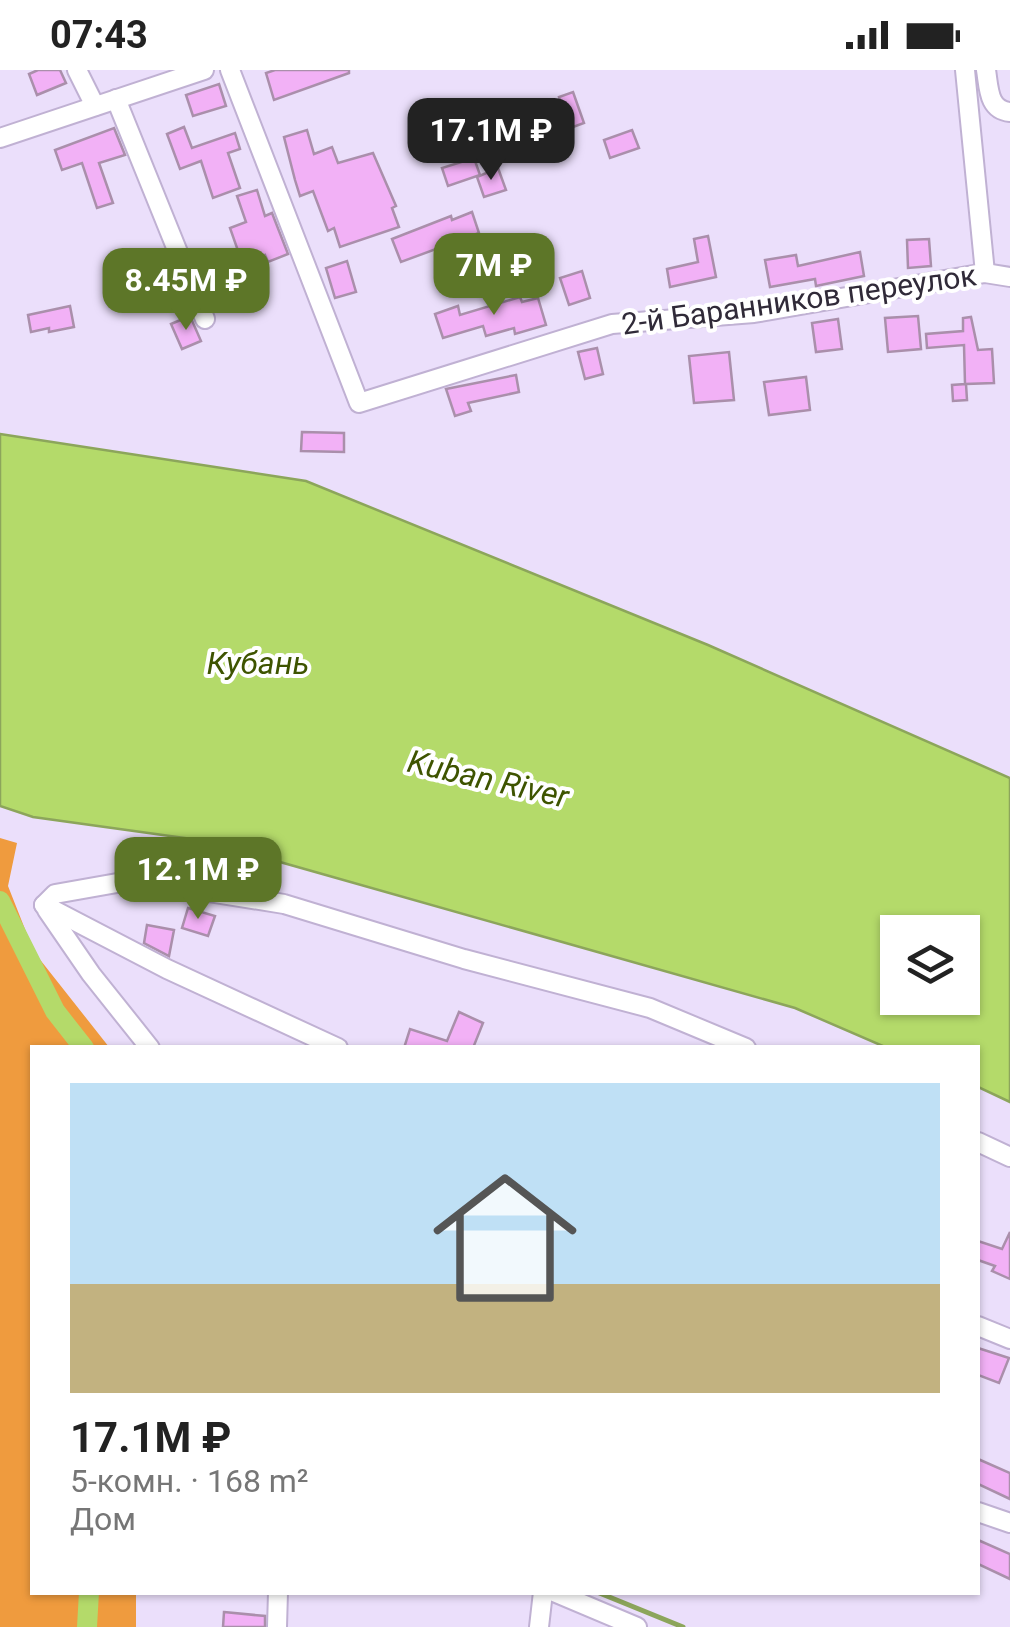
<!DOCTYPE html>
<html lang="ru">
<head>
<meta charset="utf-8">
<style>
	body { margin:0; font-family:Roboto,sans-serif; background:#f2f2f2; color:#222; height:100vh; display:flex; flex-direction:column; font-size:38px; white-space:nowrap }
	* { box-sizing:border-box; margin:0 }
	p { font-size:32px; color:#767676 }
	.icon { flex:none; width:55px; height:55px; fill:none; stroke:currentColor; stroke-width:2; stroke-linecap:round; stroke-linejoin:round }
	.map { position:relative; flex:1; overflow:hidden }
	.panel { position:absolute; left:30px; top:975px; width:950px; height:550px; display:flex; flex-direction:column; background:#fff; border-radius:0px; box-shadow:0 2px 8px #0004 }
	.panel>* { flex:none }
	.tools { position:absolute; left:880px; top:845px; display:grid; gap:20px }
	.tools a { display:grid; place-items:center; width:100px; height:100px; border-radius:0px; background:#fff; box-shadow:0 2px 8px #0004; font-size:50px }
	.price { position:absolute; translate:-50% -85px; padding:0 22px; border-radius:20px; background:#5d7628; color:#fff; font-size:32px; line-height:65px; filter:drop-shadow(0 2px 5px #0008) }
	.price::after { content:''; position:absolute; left:50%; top:60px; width:30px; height:22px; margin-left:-15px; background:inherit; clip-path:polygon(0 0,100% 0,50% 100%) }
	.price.on { background:#222; color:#fff }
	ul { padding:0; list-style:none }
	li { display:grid; align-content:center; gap:20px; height:530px; padding:0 40px }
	li span { display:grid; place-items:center; height:310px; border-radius:0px; color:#555 }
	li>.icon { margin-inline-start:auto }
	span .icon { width:180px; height:180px; fill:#fffc; stroke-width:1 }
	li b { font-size:42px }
	.status { display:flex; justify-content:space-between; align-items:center; height:70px; padding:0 50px; background:#fff; direction:ltr }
	.status svg { height:28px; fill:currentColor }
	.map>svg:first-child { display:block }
	.forest { fill:#ef9b3e }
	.water { fill:#b4da6a; stroke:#8ca55b; stroke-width:2.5; fill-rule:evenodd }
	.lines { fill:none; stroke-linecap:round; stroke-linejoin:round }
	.stream { stroke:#8ca55b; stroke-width:5 }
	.canal { stroke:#b4da6a; stroke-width:20 }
	.building { fill:#f2b1f6; stroke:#aa8fab; stroke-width:2.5 }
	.minor-casing { stroke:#c0b1d3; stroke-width:22 }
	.minor { stroke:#fff; stroke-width:18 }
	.labels { text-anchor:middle; stroke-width:8; stroke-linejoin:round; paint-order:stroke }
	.street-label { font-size:30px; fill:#302a38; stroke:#fff }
	.water-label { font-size:32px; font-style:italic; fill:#3e5400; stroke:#fff }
</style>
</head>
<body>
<div class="status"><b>07:43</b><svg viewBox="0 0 49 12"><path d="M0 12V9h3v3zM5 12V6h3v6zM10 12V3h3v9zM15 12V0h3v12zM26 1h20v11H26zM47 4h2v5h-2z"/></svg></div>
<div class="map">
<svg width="1010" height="1557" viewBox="0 0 1010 1557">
	<rect width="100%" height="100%" fill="#ebdffb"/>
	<polygon class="forest" points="0,768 17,773 8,816 34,882 109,977 32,978 32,1522 136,1523 136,1557 0,1557"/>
	<path class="water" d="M0,364L306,411L708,575L1010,708V1032L978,1017V978L885,977L795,938L206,771L33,747L0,736ZM898,862H962V928H898Z"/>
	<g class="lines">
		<polyline class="stream" points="597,1522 683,1557"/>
		<g class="canal">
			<polyline points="0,831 55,941 84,978"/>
			<polyline points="87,1557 89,1522"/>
		</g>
	</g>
	<g class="building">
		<polygon points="38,0 60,0 66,13 37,25 29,4"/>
		<polygon points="275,0 349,0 349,3 274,30 266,3"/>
		<polygon points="219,14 226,36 193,46 186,25"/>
		<polygon points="573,22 584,53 535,71 528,51 563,38 559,27"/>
		<polygon points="184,57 192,78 235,63 240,79 228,83 240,118 213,128 201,91 180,99 167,64"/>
		<polygon points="114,58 125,85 99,93 113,133 97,138 82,93 62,100 55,80"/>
		<polygon points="307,60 314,84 332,77 338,93 373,83 396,136 392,138 399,157 340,177 334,158 328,161 313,121 300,126 295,110 284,67"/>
		<polygon points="632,60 639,78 610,88 604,70"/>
		<polygon points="474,88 480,105 448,116 442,98"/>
		<polygon points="498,98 506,120 484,127 477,107"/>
		<polygon points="257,120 265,146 272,143 288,184 268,192 265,185 243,195 230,158 246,152 237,126"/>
		<polygon points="472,142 479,163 401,192 392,169 451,146 452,150"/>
		<polygon points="708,166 716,207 670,217 667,199 698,192 694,169"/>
		<polygon points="929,169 931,196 908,198 907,170"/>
		<polygon points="860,182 864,206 816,216 815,209 770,217 765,190 796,185 798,196"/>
		<polygon points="347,191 356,222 335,228 326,198"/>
		<polygon points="582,201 590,228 569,235 560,208"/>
		<polygon points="520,227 522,232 538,228 546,255 515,264 514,258 486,266 483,256 443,268 435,244 458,236 460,245"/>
		<polygon points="70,236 74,257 49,262 49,258 31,262 28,245"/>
		<polygon points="190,246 201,271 182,279 171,254"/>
		<polygon points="918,246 921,279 888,282 885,248"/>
		<polygon points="971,247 978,280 992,279 994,313 966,314 967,330 953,331 952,315 965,314 964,275 927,278 926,264 963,261 963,248"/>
		<polygon points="838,249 842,279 816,282 812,253"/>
		<polygon points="597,278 603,304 585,309 578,282"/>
		<polygon points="729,282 734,330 694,333 689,286"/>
		<polygon points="516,305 519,322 468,333 471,341 455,346 446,319"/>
		<polygon points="806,307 810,340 769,345 764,312"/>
		<polygon points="302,362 344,363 344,382 301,381"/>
		<polygon points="188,838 215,846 208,866 182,858"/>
		<polygon points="147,855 174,860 169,886 144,873"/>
		<polygon points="459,942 483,953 473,978 404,978 410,959 447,971"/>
		<polygon points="1010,1162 1010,1209 992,1201 995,1196 978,1190 978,1171 1002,1179"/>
		<polygon points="978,1278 1009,1288 999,1313 978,1305"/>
		<polygon points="978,1389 1010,1403 1010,1429 978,1414"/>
		<polygon points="978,1470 1010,1484 1010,1509 978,1494"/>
		<polygon points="224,1542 265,1546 265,1557 223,1557"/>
	</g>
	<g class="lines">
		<defs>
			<g id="minor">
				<polyline points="77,0 95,36"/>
				<polyline points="230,0 359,333 612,254 754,243 985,203 1010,207"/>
				<polyline points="965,0 985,203"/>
				<path d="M986,0C989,18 988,40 1010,42"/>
				<polyline points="116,29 205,249"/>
				<polyline points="0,68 204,0"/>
				<polyline points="44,835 55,824 134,810 284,834 464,889 650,938 746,978"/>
				<polyline points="44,835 167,899 338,978"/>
				<polyline points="47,840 91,904 150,978"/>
				<polyline points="978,1072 1010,1087"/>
				<polyline points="978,1256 1010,1269"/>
				<polyline points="978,1442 1010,1453"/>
				<polyline points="554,1522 637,1557"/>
				<polyline points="277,1557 278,1522"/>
				<polyline points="539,1557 543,1522"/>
			</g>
		</defs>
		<use href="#minor" class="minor-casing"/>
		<use href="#minor" class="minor"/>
	</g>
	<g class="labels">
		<g class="street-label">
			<text transform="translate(799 230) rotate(-8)" y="10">2-й Баранников переулок</text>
		</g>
		<g class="water-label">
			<text x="258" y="604">Кубань</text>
			<text transform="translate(488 709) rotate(13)" y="11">Kuban River</text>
		</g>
	</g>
</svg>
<div class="tools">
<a><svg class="icon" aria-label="layers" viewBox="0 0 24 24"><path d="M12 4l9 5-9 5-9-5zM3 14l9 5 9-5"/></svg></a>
</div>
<b class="price on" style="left:491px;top:113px">17.1M ₽</b>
<b class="price" style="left:494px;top:248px">7M ₽</b>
<b class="price" style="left:186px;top:263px">8.45M ₽</b>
<b class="price" style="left:198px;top:852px">12.1M ₽</b>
<section class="panel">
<ul>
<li><span style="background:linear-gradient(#bfe0f5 65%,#c2b280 0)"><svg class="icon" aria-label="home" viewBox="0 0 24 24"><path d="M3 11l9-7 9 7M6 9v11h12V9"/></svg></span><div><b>17.1M ₽</b><p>5-комн. · 168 m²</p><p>Дом</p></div></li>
</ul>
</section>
</div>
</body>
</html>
